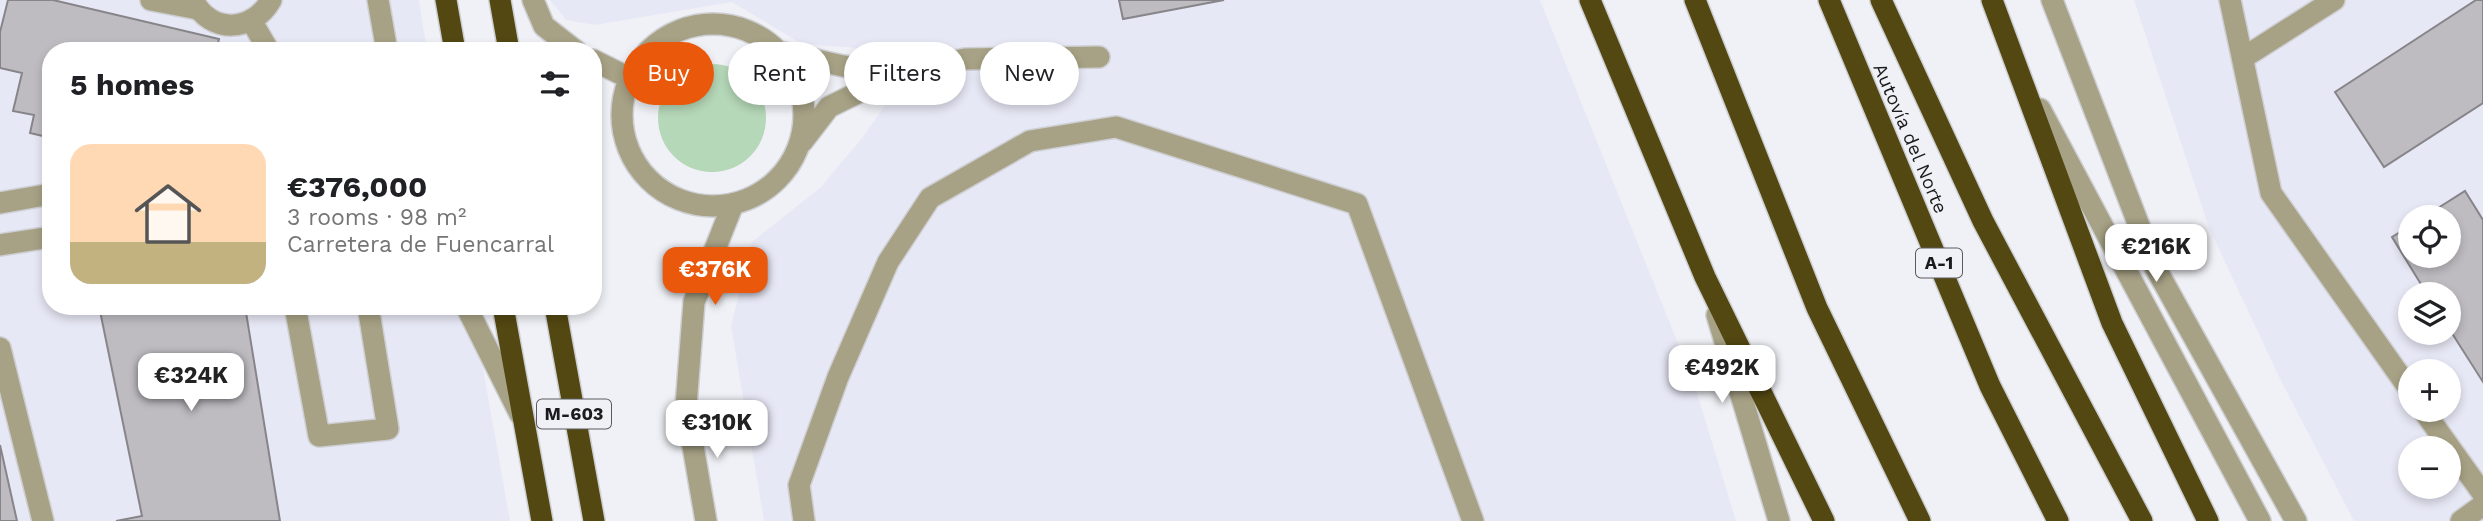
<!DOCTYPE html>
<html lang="en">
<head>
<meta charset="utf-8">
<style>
	body { margin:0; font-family:"Work Sans",sans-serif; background:#f2f2f2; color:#202124; height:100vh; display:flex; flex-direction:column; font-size:26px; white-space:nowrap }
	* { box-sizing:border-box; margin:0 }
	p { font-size:23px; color:#757577 }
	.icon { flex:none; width:38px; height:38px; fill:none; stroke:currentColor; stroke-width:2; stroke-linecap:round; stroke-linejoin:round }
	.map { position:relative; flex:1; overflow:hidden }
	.sheet { position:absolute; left:42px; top:42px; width:560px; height:273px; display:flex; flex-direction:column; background:#fff; border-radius:28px; box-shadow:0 4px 10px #0003 }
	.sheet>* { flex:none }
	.hud { position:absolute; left:623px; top:42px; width:665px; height:63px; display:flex; gap:14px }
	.controls { position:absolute; left:2398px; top:205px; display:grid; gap:14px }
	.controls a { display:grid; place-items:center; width:63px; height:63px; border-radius:50%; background:#fff; box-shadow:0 4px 10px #0003; font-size:35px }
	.price { position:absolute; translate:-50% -60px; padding:0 16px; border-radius:14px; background:#fff; color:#222; font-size:23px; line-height:46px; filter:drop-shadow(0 2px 4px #0008) }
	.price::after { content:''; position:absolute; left:50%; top:42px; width:21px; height:16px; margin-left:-10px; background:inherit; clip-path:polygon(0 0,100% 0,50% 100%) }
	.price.selected { background:#ea580c; color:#fff }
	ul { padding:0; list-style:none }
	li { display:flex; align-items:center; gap:21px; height:175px; padding:0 28px }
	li+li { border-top:2px solid #e0e0e0 }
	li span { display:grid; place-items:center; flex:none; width:196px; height:140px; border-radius:21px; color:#555 }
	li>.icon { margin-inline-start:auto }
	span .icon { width:84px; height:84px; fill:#fffc; stroke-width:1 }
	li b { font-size:30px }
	h2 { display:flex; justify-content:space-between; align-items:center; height:84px; padding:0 28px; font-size:30px }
	.tag { padding:0 24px; border-radius:32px; background:#fff; box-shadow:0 4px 10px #0003; font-size:24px; line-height:63px }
	.tag.selected { background:#ea580c; color:#fff }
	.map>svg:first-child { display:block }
	.built { fill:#e7e8f5; fill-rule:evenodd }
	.green { fill:#b5d8b8 }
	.building { fill:#bebcc1; stroke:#87858a; stroke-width:2 }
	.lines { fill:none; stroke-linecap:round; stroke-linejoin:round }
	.minor-casing { stroke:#cecfd3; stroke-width:24 }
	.highway-casing { stroke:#cecfd3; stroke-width:24 }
	.minor { stroke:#a7a285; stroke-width:21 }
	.highway { stroke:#534812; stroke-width:21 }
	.labels { text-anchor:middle; stroke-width:5; stroke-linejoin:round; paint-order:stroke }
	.shield { fill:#f0f1f6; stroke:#5b5b5e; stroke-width:2 }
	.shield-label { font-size:18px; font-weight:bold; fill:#1b1b1d }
	.street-label { font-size:19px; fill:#1b1b1d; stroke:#f0f1f6 }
</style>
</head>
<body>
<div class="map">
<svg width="2483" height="521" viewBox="0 0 2483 521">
	<rect width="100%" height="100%" fill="#f0f1f6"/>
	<g class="built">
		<polygon points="0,0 419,0 427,51 51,51 51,306 472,306 510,521 0,521"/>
		<polygon points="550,0 1540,0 1694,383 1736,521 764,521 731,326 752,242 821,187 862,138 893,94 858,48 802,44 732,2 595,25 566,20"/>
		<path d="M2134,0H2483V521H2354L2281,381L2209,228ZM2410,217H2448V256H2410ZM2410,294H2448V332H2410ZM2410,371H2448V410H2410ZM2410,448H2448V486H2410Z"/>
	</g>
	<circle class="green" cx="712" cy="118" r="54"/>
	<g class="building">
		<polygon points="8,0 53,0 219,39 216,51 51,51 51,138 30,133 34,115 13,111 22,73 0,68 0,32"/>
		<polygon points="1119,0 1224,0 1123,19"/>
		<polygon points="2476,0 2483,0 2483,103 2384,167 2335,92"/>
		<polygon points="2465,191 2483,220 2483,382 2448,327 2448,294 2427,294 2392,237 2410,226 2410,256 2448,256 2448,217 2424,217"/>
		<polygon points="99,306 245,306 280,521 116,521 142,516"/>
		<polygon points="0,445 17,521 0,521"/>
	</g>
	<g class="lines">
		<defs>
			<g id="minor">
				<polyline points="151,0 198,9"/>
				<path d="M193,0C211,35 253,32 271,0"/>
				<polyline points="378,0 387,51"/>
				<polyline points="533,0 544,26 576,51"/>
				<polyline points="2052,0 2155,267 2296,521"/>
				<polyline points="2230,0 2271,193 2410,390"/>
				<polyline points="252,22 269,51"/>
				<circle cx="713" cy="115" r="91"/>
				<polyline points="780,52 843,66 898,73"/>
				<polyline points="2243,58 2334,0"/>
				<polyline points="593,60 629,78"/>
				<polyline points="2040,109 2260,521"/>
				<polyline points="802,142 829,107 898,73 965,59 1099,57"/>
				<polyline points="0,203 51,194"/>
				<polyline points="0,245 51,237"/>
				<polyline points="295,306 319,436 388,429 368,306"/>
				<polyline points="466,306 520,414"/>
				<polyline points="1717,315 1779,521"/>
				<polyline points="0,348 43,521"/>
				<polyline points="2423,410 2483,494"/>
				<polyline points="706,521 686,406 694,302 733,204"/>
				<polyline points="804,521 799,485 838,377 888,262 930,198 1030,141 1116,127 1357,204 1473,521"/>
				<polyline points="2461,521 2483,505"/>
			</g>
			<g id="highway">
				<polyline points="446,0 455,51"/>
				<polyline points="500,0 509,51"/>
				<polyline points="1590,0 1705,277 1824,521"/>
				<polyline points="1695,0 1817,308 1920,521"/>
				<polyline points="1829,0 1990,386 2058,521"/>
				<polyline points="1881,0 1983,221 2142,521"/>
				<polyline points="1992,0 2112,323 2208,521"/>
				<polyline points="503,306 542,521"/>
				<polyline points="555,306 594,521"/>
			</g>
		</defs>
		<use href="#minor" class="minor-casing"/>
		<use href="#highway" class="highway-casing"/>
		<use href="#minor" class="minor"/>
		<use href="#highway" class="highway"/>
	</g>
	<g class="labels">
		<g class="shield">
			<rect x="1916" y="248.5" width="46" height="29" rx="5"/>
			<rect x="537" y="399.5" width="74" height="29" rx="5"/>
		</g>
		<g class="shield-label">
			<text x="1939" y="269">A-1</text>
			<text x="574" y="420">M-603</text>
		</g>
		<g class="street-label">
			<text transform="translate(1911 138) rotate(67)" y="7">Autovía del Norte</text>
		</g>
	</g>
</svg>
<div class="controls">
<a><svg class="icon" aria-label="locate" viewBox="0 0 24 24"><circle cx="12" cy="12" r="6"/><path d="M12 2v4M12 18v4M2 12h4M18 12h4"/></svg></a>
<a><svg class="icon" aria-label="layers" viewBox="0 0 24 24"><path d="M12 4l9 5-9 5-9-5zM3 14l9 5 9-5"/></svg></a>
<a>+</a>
<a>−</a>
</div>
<b class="price" style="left:2156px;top:284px">€216K</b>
<b class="price selected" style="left:715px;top:307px">€376K</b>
<b class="price" style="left:1722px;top:405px">€492K</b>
<b class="price" style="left:191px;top:413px">€324K</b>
<b class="price" style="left:717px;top:460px">€310K</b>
<div class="hud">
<a class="tag selected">Buy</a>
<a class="tag">Rent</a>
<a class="tag">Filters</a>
<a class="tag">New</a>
</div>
<section class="sheet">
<h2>5 homes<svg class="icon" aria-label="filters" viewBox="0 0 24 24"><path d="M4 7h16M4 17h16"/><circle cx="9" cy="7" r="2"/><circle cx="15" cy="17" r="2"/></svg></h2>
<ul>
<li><span style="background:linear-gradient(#ffd9b3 70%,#c2b280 0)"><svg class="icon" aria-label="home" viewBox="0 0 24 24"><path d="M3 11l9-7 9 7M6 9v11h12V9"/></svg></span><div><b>€376,000</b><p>3 rooms · 98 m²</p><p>Carretera de Fuencarral</p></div></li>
</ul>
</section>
</div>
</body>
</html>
